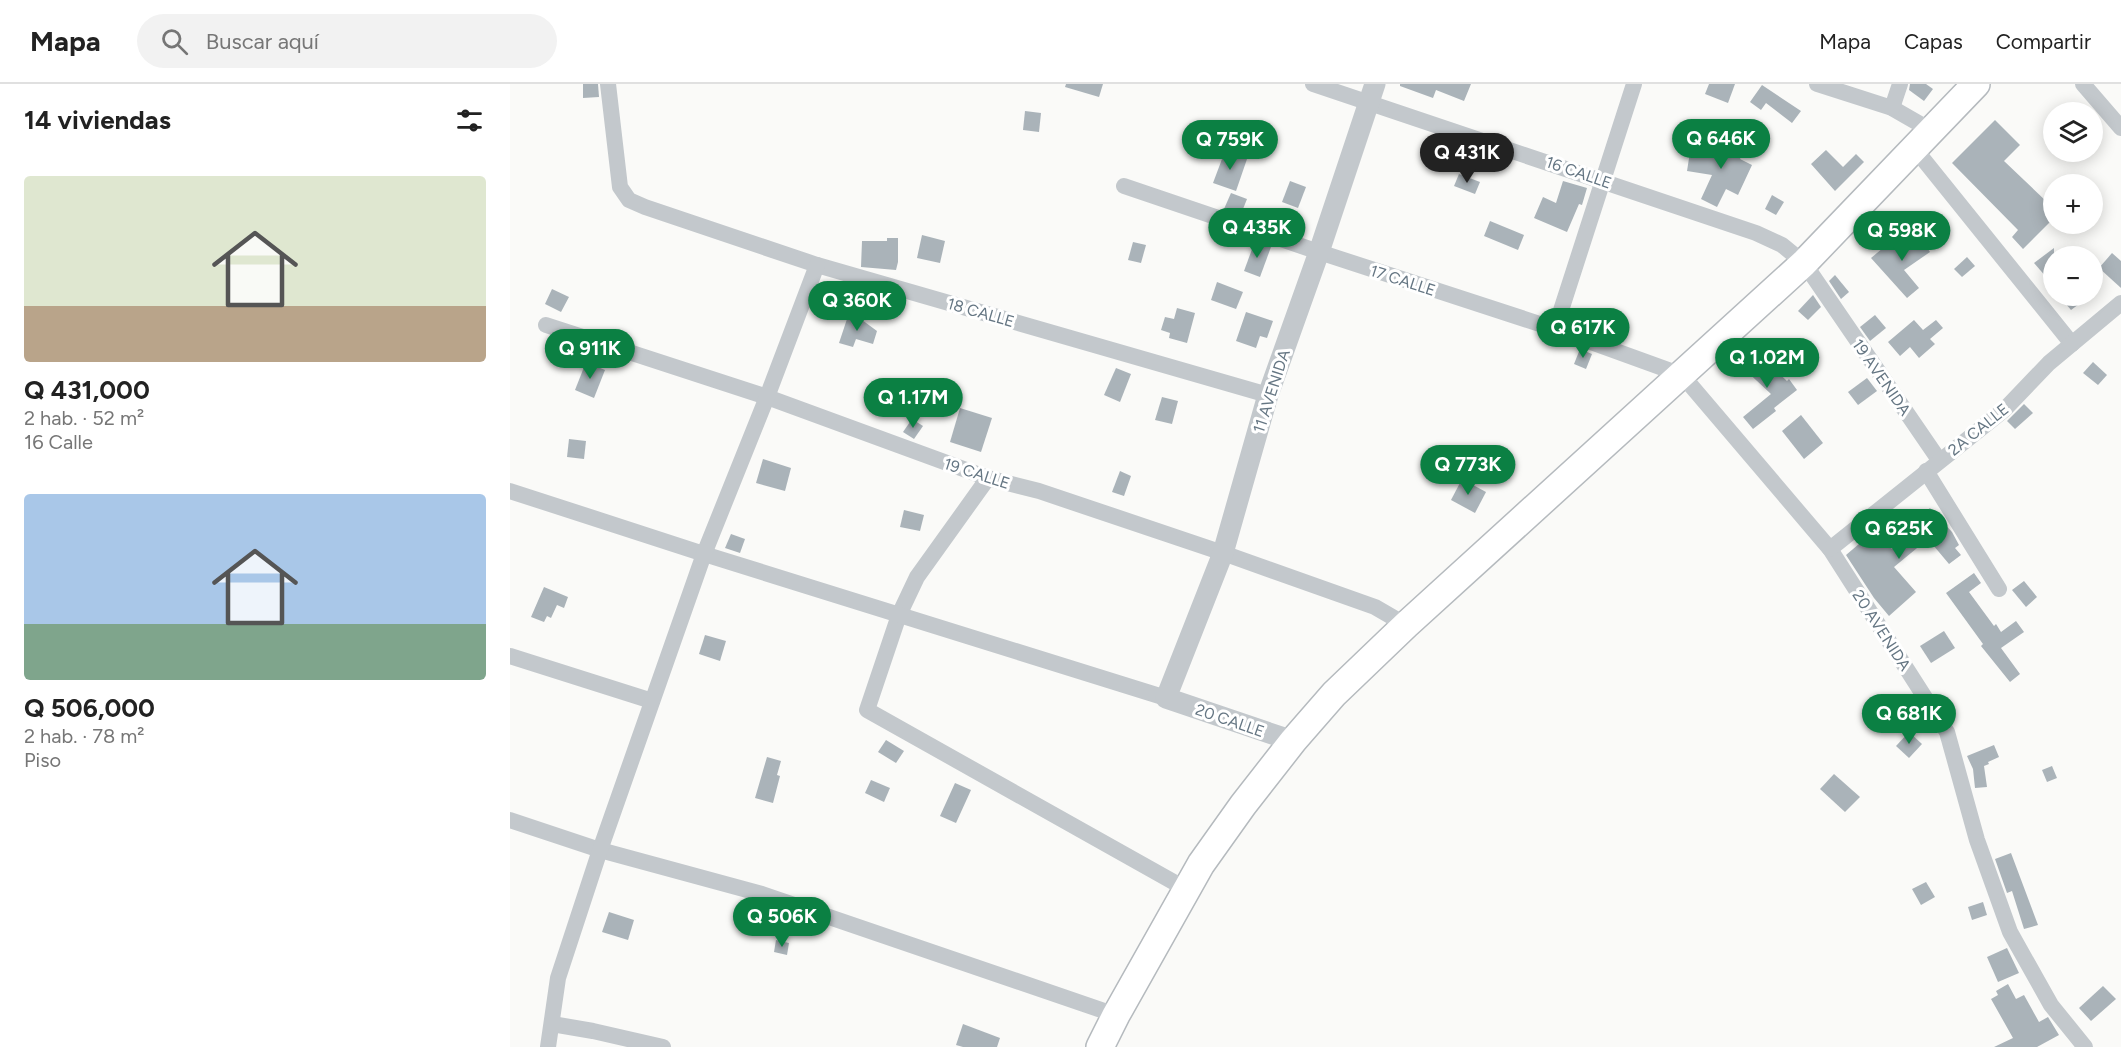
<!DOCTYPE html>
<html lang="es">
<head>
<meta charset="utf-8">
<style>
	body { margin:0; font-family:Figtree,sans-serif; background:#f2f2f2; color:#222; height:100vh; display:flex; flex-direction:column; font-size:22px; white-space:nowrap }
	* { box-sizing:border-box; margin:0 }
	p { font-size:20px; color:#767676 }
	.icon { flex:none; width:33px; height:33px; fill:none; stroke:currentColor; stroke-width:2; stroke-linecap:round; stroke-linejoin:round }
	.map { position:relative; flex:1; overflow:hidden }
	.panel { display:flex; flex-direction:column; background:#fff; width:510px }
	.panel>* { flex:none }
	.tools { position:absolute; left:1533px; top:18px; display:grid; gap:12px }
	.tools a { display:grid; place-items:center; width:60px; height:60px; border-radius:50%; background:#fff; box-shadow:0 3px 15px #0003; font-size:30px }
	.price { position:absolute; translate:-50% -51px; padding:0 14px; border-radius:21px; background:#0b8043; color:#fff; font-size:20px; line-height:39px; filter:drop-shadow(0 2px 3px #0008) }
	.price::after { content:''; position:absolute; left:50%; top:36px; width:18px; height:14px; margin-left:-9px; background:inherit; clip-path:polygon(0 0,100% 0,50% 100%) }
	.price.current { background:#222; color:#fff }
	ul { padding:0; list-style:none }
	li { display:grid; align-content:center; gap:12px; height:318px; padding:0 24px }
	li span { display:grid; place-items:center; height:186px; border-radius:6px; color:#555 }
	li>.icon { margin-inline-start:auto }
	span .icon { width:108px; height:108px; fill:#fffc; stroke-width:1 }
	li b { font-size:26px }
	h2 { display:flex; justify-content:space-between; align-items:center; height:72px; padding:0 24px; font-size:26px }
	header { display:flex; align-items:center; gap:36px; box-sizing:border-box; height:84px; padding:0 30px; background:#fff; border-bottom:2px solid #e0e0e0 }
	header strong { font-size:28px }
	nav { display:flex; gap:33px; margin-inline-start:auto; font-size:21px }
	.search { width:420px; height:54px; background:#f2f2f2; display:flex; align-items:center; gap:15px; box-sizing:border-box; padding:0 21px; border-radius:33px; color:#767676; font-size:22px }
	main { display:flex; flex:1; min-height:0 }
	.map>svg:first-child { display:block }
	.building { fill:#aab3b9 }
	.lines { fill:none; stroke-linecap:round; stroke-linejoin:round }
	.primary-casing { stroke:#b5babe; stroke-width:30 }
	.minor { stroke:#c3c8cc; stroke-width:16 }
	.tertiary { stroke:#c3c8cc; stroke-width:21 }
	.primary { stroke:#fff; stroke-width:27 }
	.labels { text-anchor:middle; stroke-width:6; stroke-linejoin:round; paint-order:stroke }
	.street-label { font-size:16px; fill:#657683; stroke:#fff }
</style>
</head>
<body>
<header>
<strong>Mapa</strong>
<div class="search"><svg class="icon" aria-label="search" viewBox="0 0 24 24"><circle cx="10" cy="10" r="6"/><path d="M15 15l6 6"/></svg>Buscar aquí</div>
<nav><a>Mapa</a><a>Capas</a><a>Compartir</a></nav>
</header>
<main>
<section class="panel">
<h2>14 viviendas<svg class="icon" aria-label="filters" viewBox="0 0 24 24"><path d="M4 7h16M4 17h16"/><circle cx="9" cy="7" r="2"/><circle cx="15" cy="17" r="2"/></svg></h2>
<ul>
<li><span style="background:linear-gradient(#dfe7d0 70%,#b9a48a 0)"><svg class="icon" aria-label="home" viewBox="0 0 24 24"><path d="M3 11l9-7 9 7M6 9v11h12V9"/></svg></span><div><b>Q 431,000</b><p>2 hab. · 52 m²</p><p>16 Calle</p></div></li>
<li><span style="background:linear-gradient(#a9c7e8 70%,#7fa58c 0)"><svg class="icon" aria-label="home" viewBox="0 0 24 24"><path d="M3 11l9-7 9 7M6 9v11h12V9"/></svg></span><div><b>Q 506,000</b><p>2 hab. · 78 m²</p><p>Piso</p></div></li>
</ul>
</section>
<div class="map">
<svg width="1611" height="963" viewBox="0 0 1611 963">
	<rect width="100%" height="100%" fill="#fafaf8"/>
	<g class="building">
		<polygon points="73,0 88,0 89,13 73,14"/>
		<polygon points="556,0 593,0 589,13 555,3"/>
		<polygon points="890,0 961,0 954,17 926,6 923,14 890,2"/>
		<polygon points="1199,0 1225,0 1218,19 1195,10"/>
		<polygon points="1400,0 1416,0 1423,5 1414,17 1399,6"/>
		<polygon points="1252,1 1291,27 1282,39 1256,19 1251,26 1240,18"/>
		<polygon points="515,27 531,29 529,48 513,46"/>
		<polygon points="1485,36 1510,61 1494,77 1537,118 1544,112 1544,134 1513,165 1502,153 1508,146 1442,79"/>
		<polygon points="1220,55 1236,63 1230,75 1242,81 1228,111 1216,105 1207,123 1191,115 1202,91 1177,87 1180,68 1200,71 1199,73 1201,74 1213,57 1219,58"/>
		<polygon points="1316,66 1333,83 1346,70 1354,78 1325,107 1301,80"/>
		<polygon points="715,67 737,75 726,107 703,99"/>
		<polygon points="949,90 970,98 965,110 944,102"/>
		<polygon points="780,97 796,103 788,124 772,118"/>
		<polygon points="1053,97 1077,104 1072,121 1069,120 1057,148 1024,134 1033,113 1046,119"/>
		<polygon points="721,109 737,115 731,130 714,125"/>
		<polygon points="1262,111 1274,118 1266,131 1255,125"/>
		<polygon points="980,137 1014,151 1008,166 974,152"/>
		<polygon points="1406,148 1420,168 1394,186 1409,204 1397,214 1361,174 1379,159 1383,164"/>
		<polygon points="412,151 435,157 430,179 407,174"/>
		<polygon points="377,154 388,154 388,178 386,186 351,183 352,157 377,157"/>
		<polygon points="745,157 761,163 750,193 734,187"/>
		<polygon points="623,158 636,161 631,179 618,176"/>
		<polygon points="1544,164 1544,202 1524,179"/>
		<polygon points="1602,169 1611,177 1611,204 1589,184"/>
		<polygon points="1457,173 1465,182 1452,193 1444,185"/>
		<polygon points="1325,191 1339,208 1331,215 1319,197"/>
		<polygon points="707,198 733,208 726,225 701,216"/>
		<polygon points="42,205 59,213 51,228 35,220"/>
		<polygon points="1303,211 1311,223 1298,236 1288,227"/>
		<polygon points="1549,212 1580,212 1561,226"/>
		<polygon points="667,224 685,229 677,259 659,254 660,249 651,246 655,233 664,235"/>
		<polygon points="736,228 763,237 757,254 750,252 746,264 726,257"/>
		<polygon points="1365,231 1376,244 1360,257 1350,243"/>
		<polygon points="338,232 352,236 367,247 363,260 346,255 343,263 329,259"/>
		<polygon points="1404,236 1413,246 1426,236 1433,244 1420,255 1425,260 1409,274 1400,263 1390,272 1378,258"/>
		<polygon points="1070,265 1082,270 1076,285 1064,280"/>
		<polygon points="1246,268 1277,297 1279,295 1287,306 1264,324 1266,327 1243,345 1233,333 1261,310 1232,283"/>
		<polygon points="76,278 95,286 84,314 65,306"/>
		<polygon points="1583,278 1597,291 1588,301 1573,289"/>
		<polygon points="606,284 621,290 610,318 594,311"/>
		<polygon points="1357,294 1367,307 1348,321 1338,308"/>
		<polygon points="652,313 668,317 662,340 645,336"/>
		<polygon points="1514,320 1523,329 1505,345 1497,337"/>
		<polygon points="450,324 482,334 471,368 440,358"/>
		<polygon points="1291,331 1313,359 1294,375 1272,347"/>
		<polygon points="402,335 413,342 404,355 393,348"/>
		<polygon points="59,355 76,357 74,375 57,373"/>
		<polygon points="253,375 281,384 275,407 246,399"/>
		<polygon points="610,387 621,392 614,412 602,408"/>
		<polygon points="952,395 976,408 965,429 941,416"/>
		<polygon points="1420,424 1442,448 1449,461 1445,464 1451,471 1439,480 1418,455 1384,483 1406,508 1379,532 1364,514 1336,471 1356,454 1359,459 1370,450 1382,465 1406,445 1401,439"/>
		<polygon points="394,426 414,431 410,447 390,443"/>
		<polygon points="221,450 235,455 230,469 215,464"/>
		<polygon points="1464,489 1471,499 1459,508 1484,542 1486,540 1491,548 1506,537 1514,548 1491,564 1510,590 1500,598 1471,562 1473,560 1436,509"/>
		<polygon points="1514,497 1527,513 1516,523 1502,506"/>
		<polygon points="34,503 58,513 54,524 47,521 41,534 37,532 34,538 21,533"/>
		<polygon points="1434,547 1445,564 1421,579 1410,562"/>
		<polygon points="195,551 216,557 210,577 189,570"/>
		<polygon points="1399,648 1412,660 1399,674 1386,662"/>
		<polygon points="376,656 394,667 386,679 368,668"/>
		<polygon points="1484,661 1489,673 1478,678 1479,680 1474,682 1477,703 1465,704 1463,685 1457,672"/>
		<polygon points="257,673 271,677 267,691 270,692 263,719 245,714"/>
		<polygon points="1542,682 1547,694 1537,698 1532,686"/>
		<polygon points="1324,690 1350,713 1335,728 1310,705"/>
		<polygon points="361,696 380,704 374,718 355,709"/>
		<polygon points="445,699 461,706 446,739 430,732"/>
		<polygon points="1501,769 1528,841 1514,845 1502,807 1497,809 1485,775"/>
		<polygon points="1416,798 1425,813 1411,821 1402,805"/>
		<polygon points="1473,818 1477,831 1462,836 1458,823"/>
		<polygon points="99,828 124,836 118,856 92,848"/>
		<polygon points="266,856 279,859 277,871 264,868"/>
		<polygon points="1497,864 1509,889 1488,898 1477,873"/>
		<polygon points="1498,900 1506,915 1514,911 1529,938 1538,933 1549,951 1527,963 1484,963 1503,954 1481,915 1488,911 1486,907"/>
		<polygon points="1593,902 1606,915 1581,937 1569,924"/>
		<polygon points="453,940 490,954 487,963 453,963 446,961"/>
	</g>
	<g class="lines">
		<defs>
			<polyline id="primary" points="590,963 606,931 691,780 733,721 783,657 824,610 896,541 1294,179 1466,0"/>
		</defs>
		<use href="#primary" class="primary-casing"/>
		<g class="minor">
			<polyline points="98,0 110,103 119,116 135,123 307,181 758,311"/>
			<polyline points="803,0 1246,149 1272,161 1294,179 1429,376"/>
			<polyline points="1307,0 1382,24 1422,47"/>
			<polyline points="1573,0 1611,44"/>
			<polyline points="1382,24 1390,0"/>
			<polyline points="1405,65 1562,260"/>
			<polyline points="614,102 809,168 1045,245 1172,291 1320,465 1437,648 1467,756 1500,848 1541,921 1575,963"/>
			<polyline points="36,241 257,313 478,394 529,407 713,469 865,523 896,541"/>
			<polyline points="1045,245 1124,0"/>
			<polyline points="1416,387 1489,505"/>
			<polyline points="478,394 407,493 389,531 357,626 676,805"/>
			<polyline points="0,407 194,470 656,614"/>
			<polyline points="1320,465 1494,326 1539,279 1611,219"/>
			<polyline points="0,572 142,617"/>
			<polyline points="0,736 90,766 252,810 606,931"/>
			<polyline points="42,940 83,947 153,963"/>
			<polyline points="38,963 48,894 90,766 194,470 257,313 307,181"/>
		</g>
		<polyline class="tertiary" points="783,657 656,614 713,469 758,311 809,168 865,0"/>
		<use href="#primary" class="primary"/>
	</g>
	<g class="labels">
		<g class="street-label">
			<text transform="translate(1069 88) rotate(19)" y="6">16 CALLE</text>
			<text transform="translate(893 196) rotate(18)" y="6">17 CALLE</text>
			<text transform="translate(471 228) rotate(16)" y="6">18 CALLE</text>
			<text transform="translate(1372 293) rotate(55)" y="6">19 AVENIDA</text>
			<text transform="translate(761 307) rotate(-72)" y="6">11 AVENIDA</text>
			<text transform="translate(1468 345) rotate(-39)" y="6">2A CALLE</text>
			<text transform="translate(467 389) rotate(18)" y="6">19 CALLE</text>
			<text transform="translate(1372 546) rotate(57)" y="6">20 AVENIDA</text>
			<text transform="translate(720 636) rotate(19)" y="6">20 CALLE</text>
		</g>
	</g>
</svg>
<div class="tools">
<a><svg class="icon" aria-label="layers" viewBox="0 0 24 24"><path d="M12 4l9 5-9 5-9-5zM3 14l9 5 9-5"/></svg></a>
<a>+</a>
<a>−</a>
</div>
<b class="price" style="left:1211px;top:86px">Q 646K</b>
<b class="price" style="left:720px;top:87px">Q 759K</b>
<b class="price current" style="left:957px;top:100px">Q 431K</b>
<b class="price" style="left:747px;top:175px">Q 435K</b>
<b class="price" style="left:1392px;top:178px">Q 598K</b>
<b class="price" style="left:347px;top:248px">Q 360K</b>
<b class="price" style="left:1073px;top:275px">Q 617K</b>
<b class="price" style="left:80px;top:296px">Q 911K</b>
<b class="price" style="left:1257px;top:305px">Q 1.02M</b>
<b class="price" style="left:403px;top:345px">Q 1.17M</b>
<b class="price" style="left:958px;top:412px">Q 773K</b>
<b class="price" style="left:1389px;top:476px">Q 625K</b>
<b class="price" style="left:1399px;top:661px">Q 681K</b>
<b class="price" style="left:272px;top:864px">Q 506K</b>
</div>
</main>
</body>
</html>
